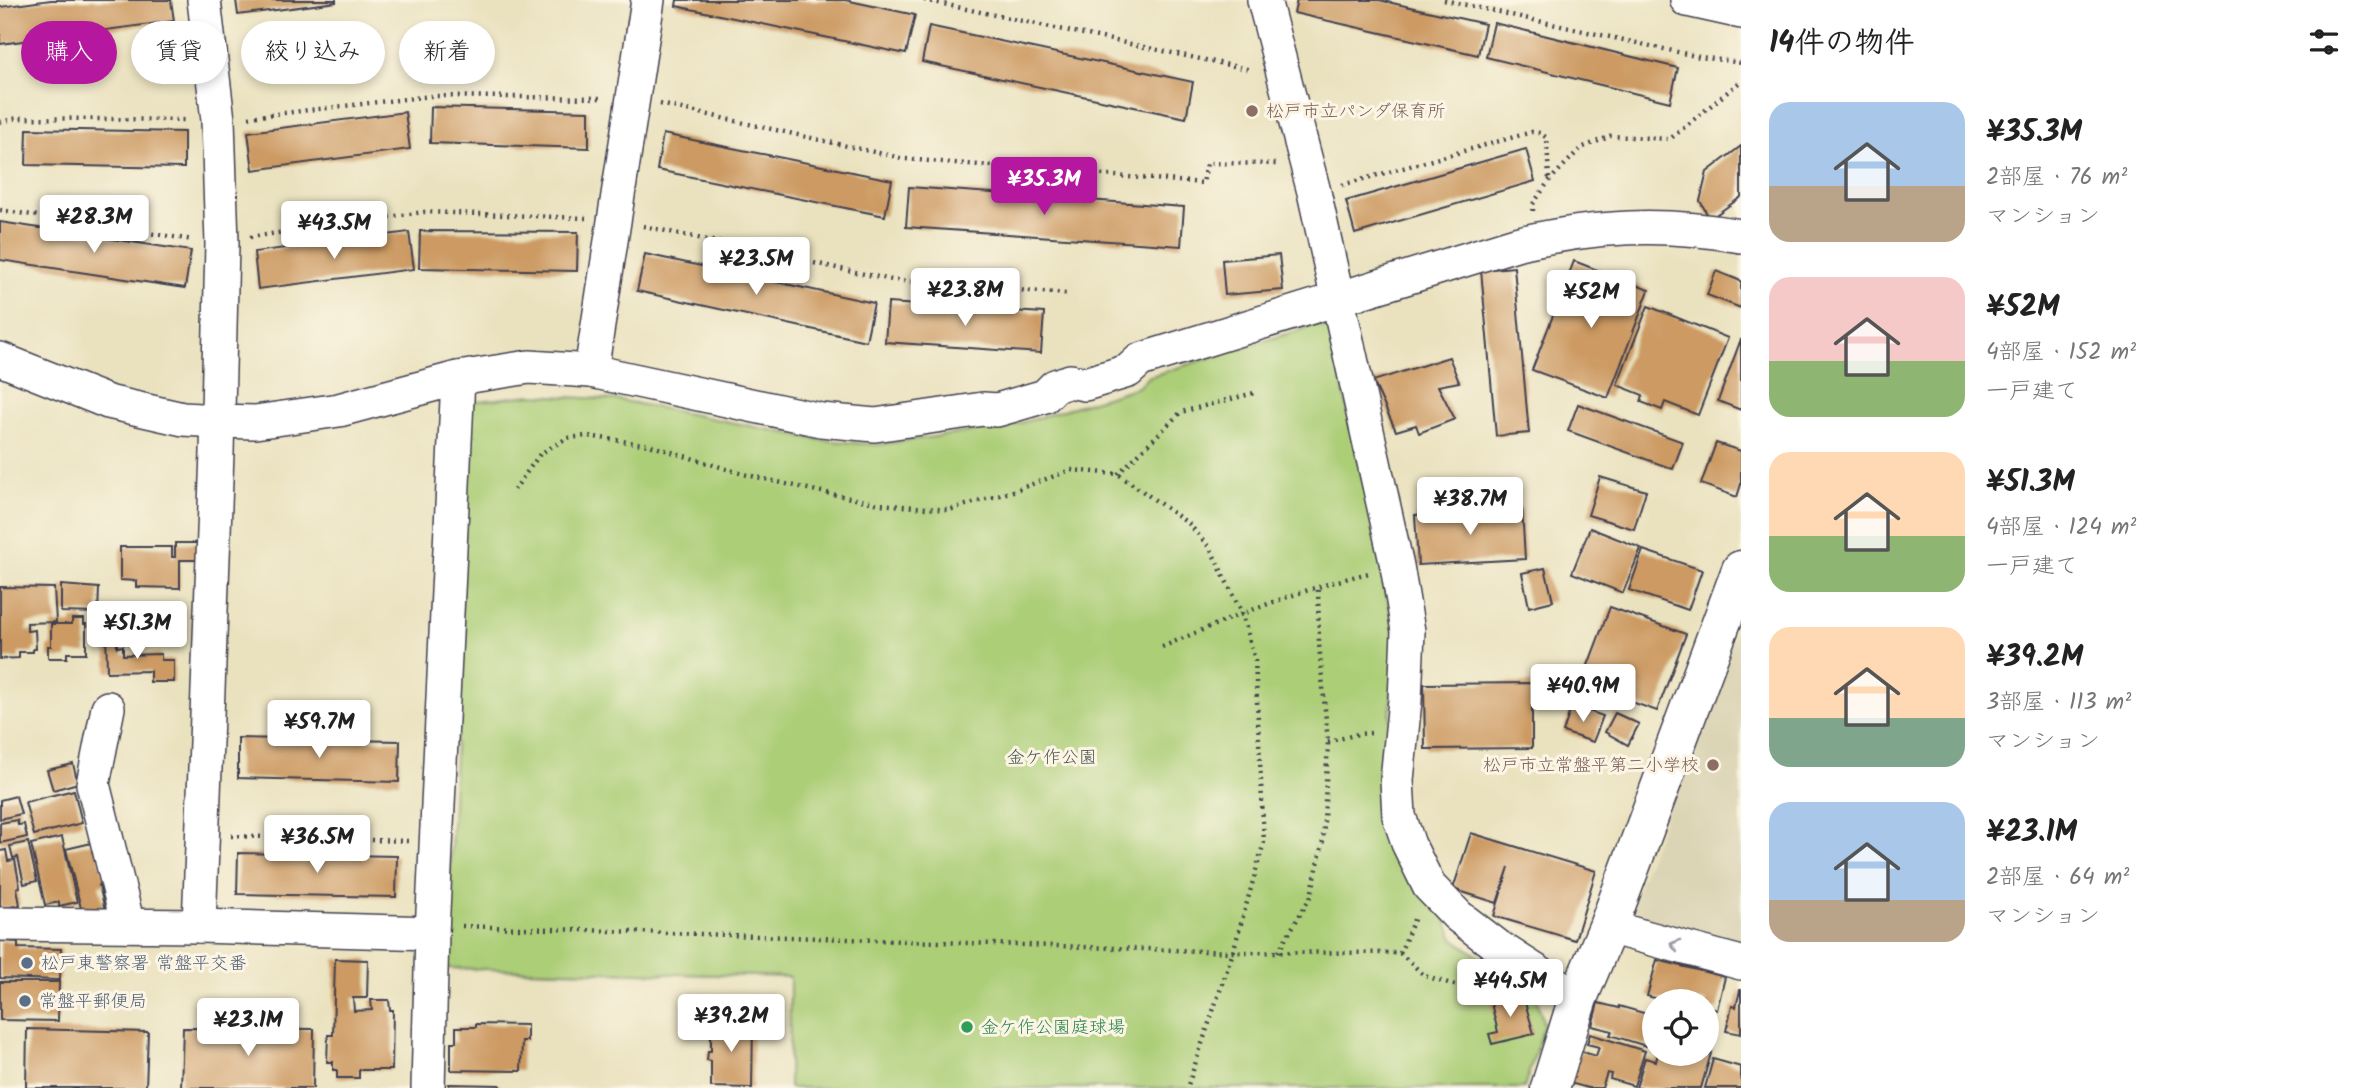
<!DOCTYPE html>
<html lang="ja">
<head>
<meta charset="utf-8">
<style>
	body { margin:0; font-family:Kalam,"Klee One",sans-serif; background:#f6f6f6; color:#222; height:100vh; display:flex; flex-direction:column; font-size:26px; white-space:nowrap }
	* { box-sizing:border-box; margin:0 }
	p { font-size:23px; color:#767676 }
	.icon { flex:none; width:38px; height:38px; fill:none; stroke:currentColor; stroke-width:2; stroke-linecap:round; stroke-linejoin:round }
	.map { position:relative; flex:1; overflow:hidden }
	.details { display:flex; flex-direction:column; background:#fff; width:630px }
	.details>* { flex:none }
	.banner { position:absolute; left:21px; top:21px; width:665px; height:63px; display:flex; gap:14px }
	.tools { position:absolute; left:1642px; top:989px; display:grid; gap:14px }
	.tools a { display:grid; place-items:center; width:77px; height:77px; border-radius:50%; background:#fff; box-shadow:0 4px 10px #0003; font-size:35px }
	.price { position:absolute; translate:-50% -60px; padding:0 16px; border-radius:7px; background:#fff; color:#222; font-size:23px; line-height:46px; filter:drop-shadow(0 2px 4px #0008) }
	.price::after { content:''; position:absolute; left:50%; top:42px; width:21px; height:16px; margin-left:-10px; background:inherit; clip-path:polygon(0 0,100% 0,50% 100%) }
	.price.on { background:#b5179e; color:#fff }
	ul { padding:0; list-style:none }
	li { display:flex; align-items:center; gap:21px; height:175px; padding:0 28px }
	li span { display:grid; place-items:center; flex:none; width:196px; height:140px; border-radius:21px; color:#555 }
	li>.icon { margin-inline-start:auto }
	span .icon { width:84px; height:84px; fill:#fffc; stroke-width:1 }
	li b { font-size:30px }
	h2 { display:flex; justify-content:space-between; align-items:center; height:84px; padding:0 28px; font-size:30px }
	.pill { padding:0 24px; border-radius:32px; background:#fff; box-shadow:0 4px 10px #0003; font-size:24px; line-height:63px }
	.pill.on { background:#b5179e; color:#fff }
	main { display:flex; flex:1; min-height:0 }
	.map>svg:first-child { display:block }
	.built { fill:#dbd4b5 }
	.green { fill:#acce77; stroke:#677859; stroke-width:2 }
	.building { fill:#cc9a62 }
	.lines { fill:none; stroke-linecap:round; stroke-linejoin:round }
	.street-casing { stroke:#403f4f; stroke-width:36 }
	.secondary-casing { stroke:#403f4f; stroke-width:41 }
	.path { stroke:#403f4f; stroke-width:4.5; stroke-dasharray:2 5; stroke-linecap:butt }
	.street { stroke:#fff; stroke-width:33 }
	.secondary { stroke:#fff; stroke-width:38 }
	.oneway { stroke:#9c9ca7 }
	.education-dot { fill:#8d6e63; stroke:#fcf5e5; stroke-width:2.5 }
	.service-dot { fill:#5c6f8a; stroke:#fcf5e5; stroke-width:2.5 }
	.leisure-dot { fill:#2e9e5b; stroke:#fcf5e5; stroke-width:2.5 }
	.labels { text-anchor:middle; stroke-width:6; stroke-linejoin:round; paint-order:stroke }
	.education-label { font-size:18px; fill:#785e54; stroke:#fcf5e5; text-anchor:start }
	.park-label { font-size:18px; fill:#4b564d; stroke:#fcf5e5 }
	.service-label { font-size:18px; fill:#4e5e75; stroke:#fcf5e5; text-anchor:start }
	.leisure-label { font-size:18px; fill:#27864d; stroke:#fcf5e5; text-anchor:start }
</style>
</head>
<body>
<main>
<div class="map">
<svg width="1741" height="1088" viewBox="0 0 1741 1088">
	<rect width="100%" height="100%" fill="#fcf5e5"/>
	<filter id="ink" filterUnits="userSpaceOnUse"><feTurbulence type="fractalNoise" baseFrequency=".0143" numOctaves="2"/><feDisplacementMap in="SourceGraphic" scale="14" xChannelSelector="R" yChannelSelector="G"/><feConvolveMatrix kernelMatrix="1 2 1 2 8 2 1 2 1" color-interpolation-filters="sRGB"/></filter>
	<filter id="wash" filterUnits="userSpaceOnUse"><feTurbulence type="fractalNoise" baseFrequency=".00686" numOctaves="4" result="noise"/><feDisplacementMap in="SourceGraphic" scale="28" xChannelSelector="R" yChannelSelector="G"/><feGaussianBlur stdDeviation="1.57" result="paint"/><feColorMatrix in="noise" values="0 0 0 0 0 0 0 0 0 0 0 0 0 0 0 0 0 1.4 0 .05"/><feComposite in="paint" operator="in"/></filter>
	<g filter="url(#wash)">
		<rect width="100%" height="100%" fill="#eae2bf"/>
		<polygon class="built" points="1741,616 1741,951 1632,922 1628,915"/>
		<polygon class="green" points="1316,325 1330,328 1386,583 1395,640 1386,785 1454,939 1536,996 1544,1025 1524,1088 789,1088 790,977 446,968 470,402 532,395 618,400 821,440 877,445 984,430 995,431 1138,387 1148,377"/>
		<g id="blocks">
			<g class="building">
				<polygon points="51,0 171,0 174,21 0,44 0,7"/>
				<polygon points="236,0 336,0 336,2 238,15"/>
				<polygon points="677,0 845,0 915,15 906,54 676,6"/>
				<polygon points="1297,0 1379,0 1485,24 1478,55 1294,13"/>
				<polygon points="1494,23 1678,68 1670,102 1486,57"/>
				<polygon points="929,26 1193,82 1186,118 922,62"/>
				<polygon points="431,107 589,111 589,148 430,143"/>
				<polygon points="405,112 410,149 253,170 248,132"/>
				<polygon points="27,129 184,132 184,168 26,165"/>
				<polygon points="663,134 892,180 885,216 657,170"/>
				<polygon points="1741,146 1741,197 1710,219 1700,201 1707,172"/>
				<polygon points="1526,149 1535,181 1355,234 1346,201"/>
				<polygon points="909,187 1184,207 1181,246 906,227"/>
				<polygon points="0,222 191,251 185,288 0,260"/>
				<polygon points="420,231 578,232 577,271 419,268"/>
				<polygon points="409,232 414,269 258,289 254,252"/>
				<polygon points="645,254 874,303 866,341 637,291"/>
				<polygon points="1279,255 1283,290 1225,295 1222,260"/>
				<polygon points="1574,261 1649,290 1608,398 1532,370"/>
				<polygon points="1514,267 1529,433 1496,436 1481,270"/>
				<polygon points="1716,271 1741,281 1741,308 1707,295"/>
				<polygon points="888,303 1044,313 1041,353 885,342"/>
				<polygon points="1648,306 1728,338 1698,415 1665,402 1662,410 1641,402 1643,395 1617,385"/>
				<polygon points="1741,339 1741,410 1718,401"/>
				<polygon points="1449,357 1459,382 1438,386 1455,419 1419,433 1416,425 1396,431 1373,381"/>
				<polygon points="1578,404 1683,442 1673,469 1568,431"/>
				<polygon points="1716,443 1741,451 1741,484 1737,497 1701,484"/>
				<polygon points="1600,477 1646,491 1634,529 1588,515"/>
				<polygon points="1522,509 1525,559 1418,565 1415,515"/>
				<polygon points="1590,528 1641,548 1623,593 1572,573"/>
				<polygon points="175,543 201,543 201,560 180,560 180,588 136,587 136,581 120,580 120,547 172,547 172,557 175,557"/>
				<polygon points="1643,550 1702,570 1688,610 1629,590"/>
				<polygon points="1545,568 1553,601 1529,607 1522,573"/>
				<polygon points="61,585 99,588 98,613 61,612"/>
				<polygon points="0,587 54,588 56,622 27,623 27,631 35,630 36,649 33,649 33,652 19,652 19,658 0,659"/>
				<polygon points="1610,607 1686,634 1657,711 1581,684"/>
				<polygon points="72,619 84,619 84,624 86,624 86,653 67,653 67,658 48,658 48,646 51,646 51,624 72,624"/>
				<polygon points="117,626 117,647 123,646 123,655 161,654 161,660 174,660 174,682 150,682 150,671 107,672 106,627"/>
				<polygon points="1532,683 1532,748 1425,749 1424,684"/>
				<polygon points="1572,705 1603,716 1593,742 1563,732"/>
				<polygon points="1615,713 1639,724 1628,745 1605,732"/>
				<polygon points="238,738 400,741 399,782 238,778"/>
				<polygon points="73,764 78,783 53,790 47,770"/>
				<polygon points="74,790 82,823 34,835 25,802"/>
				<polygon points="16,796 21,814 0,819 0,800"/>
				<polygon points="17,820 18,825 24,824 27,837 0,843 0,823"/>
				<polygon points="1471,833 1596,871 1575,940 1494,916 1509,867 1497,903 1453,889"/>
				<polygon points="62,837 77,902 59,906 59,902 45,905 31,844"/>
				<polygon points="28,842 37,881 24,884 18,857 13,858 10,846"/>
				<polygon points="96,842 106,884 99,885 105,910 83,916 66,849"/>
				<polygon points="6,850 8,861 15,860 20,887 17,888 20,905 0,909 0,851"/>
				<polygon points="238,853 397,856 396,897 237,894"/>
				<polygon points="0,941 18,942 18,948 61,949 60,980 0,978"/>
				<polygon points="335,959 368,960 367,998 353,998 354,1011 372,1010 371,1000 389,1000 390,1010 393,1010 392,1070 359,1070 359,1078 337,1078 337,1070 333,1070 333,1062 327,1062 328,1035 333,1035"/>
				<polygon points="1657,960 1725,977 1717,1010 1706,1007 1706,1001 1666,1001 1647,996"/>
				<polygon points="0,982 59,982 58,1021 0,1020"/>
				<polygon points="1740,990 1741,990 1741,1034 1726,1031 1732,1006 1736,1007"/>
				<polygon points="1514,992 1516,1000 1524,999 1534,1034 1492,1044 1489,1034 1498,1032 1490,999"/>
				<polygon points="1598,1003 1619,1008 1619,1006 1654,1016 1646,1046 1610,1035 1612,1031 1592,1026"/>
				<polygon points="714,1020 753,1022 752,1088 711,1087 711,1061 707,1060 708,1051 711,1051 711,1025"/>
				<polygon points="476,1024 527,1025 527,1041 522,1041 521,1071 451,1070 451,1042 456,1042 456,1027 476,1027"/>
				<polygon points="183,1028 314,1029 313,1088 181,1088"/>
				<polygon points="27,1029 148,1032 146,1088 26,1088"/>
				<polygon points="1590,1034 1645,1051 1634,1086 1610,1079 1611,1074 1607,1073 1602,1088 1588,1088 1570,1083 1580,1051 1596,1056 1599,1047 1587,1044"/>
				<polygon points="1706,1034 1716,1036 1701,1088 1636,1088 1645,1058 1656,1061 1658,1054 1706,1054"/>
				<polygon points="1713,1059 1741,1067 1741,1088 1705,1088"/>
				<polygon points="449,1084 500,1085 500,1088 449,1088"/>
			</g>
		</g>
	</g>
	<g filter="url(#ink)">
		<use href="#blocks" fill-opacity="0" stroke="#403f4f" stroke-width="2"/>
		<g class="lines">
			<defs>
				<g id="street">
					<polyline points="1264,0 1314,192 1397,566 1408,631 1405,700 1397,780 1399,816 1409,845 1429,886 1458,916 1500,948 1578,998"/>
					<polyline points="1687,0 1741,12"/>
					<path d="M0,359L108,402L183,419L218,421L255,422L339,410L458,378L529,367L591,371L821,420L875,425L983,409L997,410L1045,396L1055,386L1070,381L1085,384L1128,371L1140,360L1519,243C1596,226 1662,222 1741,236"/>
					<polyline points="591,371 648,0"/>
					<polyline points="108,708 93,784 128,925"/>
					<polyline points="0,924 199,926 217,453 222,244 218,120 204,0"/>
					<polyline points="199,926 432,933"/>
					<polyline points="1608,927 1741,963"/>
					<polyline points="428,1088 432,933 458,378"/>
				</g>
				<polyline id="secondary" points="1550,1088 1578,998 1608,927 1741,570"/>
			</defs>
			<use href="#street" class="street-casing"/>
			<use href="#secondary" class="secondary-casing"/>
			<g class="path">
				<polyline points="924,0 1252,70"/>
				<polyline points="1444,0 1700,57 1741,63"/>
				<polyline points="660,104 905,159 1203,183 1207,163 1278,164"/>
				<polyline points="249,117 431,96 603,98"/>
				<polyline points="0,122 18,118 188,120"/>
				<polyline points="1342,185 1532,132 1540,133 1547,138 1549,181"/>
				<polyline points="0,210 193,240"/>
				<polyline points="1533,211 1533,204 1549,181 1581,148 1611,136 1670,139 1741,81"/>
				<polyline points="643,226 892,280 1067,294"/>
				<polyline points="250,237 424,212 586,218"/>
				<polyline points="1118,474 1181,412 1254,393"/>
				<polyline points="514,490 540,454 567,438 587,436 649,445 743,474 817,491 880,504 949,510 1013,491 1071,470 1118,474 1189,524 1210,548 1242,613 1255,660 1264,842 1233,952 1187,1088"/>
				<path d="M1162,647C1230,618 1297,590 1369,573"/>
				<polyline points="1328,742 1358,734 1371,733"/>
				<polyline points="231,836 408,841"/>
				<polyline points="462,926 1233,952 1400,953 1415,917"/>
				<polyline points="1278,952 1311,896 1323,841 1328,742 1319,644 1318,585"/>
				<polyline points="1400,953 1425,976 1468,989 1505,988"/>
			</g>
			<use href="#street" class="street"/>
			<use href="#secondary" class="secondary"/>
		</g>
		<defs><path id="oneway-chevron" d="M-2-3.5L2.5 0L-2 3.5" fill="none" stroke-width="1.6" stroke-linecap="round" stroke-linejoin="round" transform="scale(1.75)"/></defs>
		<use class="oneway" href="#oneway-chevron" transform="translate(1675 945) rotate(-165)"/>
	</g>
	<g class="education-dot">
		<circle cx="1252" cy="111" r="7"/>
		<circle cx="1713" cy="765" r="7"/>
	</g>
	<g class="service-dot">
		<circle cx="27" cy="963" r="7"/>
		<circle cx="25" cy="1001" r="7"/>
	</g>
	<circle class="leisure-dot" cx="967" cy="1027" r="7"/>
	<g class="labels">
		<g class="education-label">
			<text x="1266" y="117">松戸市立パンダ保育所</text>
			<text x="1699" y="771" text-anchor="end">松戸市立常盤平第二小学校</text>
		</g>
		<g class="park-label">
			<text x="1052" y="763">金ケ作公園</text>
		</g>
		<g class="service-label">
			<text x="41" y="969">松戸東警察署 常盤平交番</text>
			<text x="39" y="1007">常盤平郵便局</text>
		</g>
		<g class="leisure-label">
			<text x="981" y="1033">金ケ作公園庭球場</text>
		</g>
	</g>
</svg>
<div class="tools">
<a><svg class="icon" aria-label="locate" viewBox="0 0 24 24"><circle cx="12" cy="12" r="6"/><path d="M12 2v4M12 18v4M2 12h4M18 12h4"/></svg></a>
</div>
<b class="price on" style="left:1044px;top:217px">¥35.3M</b>
<b class="price" style="left:94px;top:255px">¥28.3M</b>
<b class="price" style="left:334px;top:261px">¥43.5M</b>
<b class="price" style="left:756px;top:297px">¥23.5M</b>
<b class="price" style="left:965px;top:328px">¥23.8M</b>
<b class="price" style="left:1591px;top:330px">¥52M</b>
<b class="price" style="left:1470px;top:537px">¥38.7M</b>
<b class="price" style="left:137px;top:661px">¥51.3M</b>
<b class="price" style="left:1583px;top:724px">¥40.9M</b>
<b class="price" style="left:319px;top:760px">¥59.7M</b>
<b class="price" style="left:317px;top:875px">¥36.5M</b>
<b class="price" style="left:1510px;top:1019px">¥44.5M</b>
<b class="price" style="left:731px;top:1054px">¥39.2M</b>
<b class="price" style="left:248px;top:1058px">¥23.1M</b>
<div class="banner">
<a class="pill on">購入</a>
<a class="pill">賃貸</a>
<a class="pill">絞り込み</a>
<a class="pill">新着</a>
</div>
</div>
<section class="details">
<h2>14件の物件<svg class="icon" aria-label="filters" viewBox="0 0 24 24"><path d="M4 7h16M4 17h16"/><circle cx="9" cy="7" r="2"/><circle cx="15" cy="17" r="2"/></svg></h2>
<ul>
<li><span style="background:linear-gradient(#a9c7e8 60%,#b9a48a 0)"><svg class="icon" aria-label="home" viewBox="0 0 24 24"><path d="M3 11l9-7 9 7M6 9v11h12V9"/></svg></span><div><b>¥35.3M</b><p>2部屋 · 76 m²</p><p>マンション</p></div></li>
<li><span style="background:linear-gradient(#f6c9c9 60%,#8fb573 0)"><svg class="icon" aria-label="home" viewBox="0 0 24 24"><path d="M3 11l9-7 9 7M6 9v11h12V9"/></svg></span><div><b>¥52M</b><p>4部屋 · 152 m²</p><p>一戸建て</p></div></li>
<li><span style="background:linear-gradient(#ffd9b3 60%,#8fb573 0)"><svg class="icon" aria-label="home" viewBox="0 0 24 24"><path d="M3 11l9-7 9 7M6 9v11h12V9"/></svg></span><div><b>¥51.3M</b><p>4部屋 · 124 m²</p><p>一戸建て</p></div></li>
<li><span style="background:linear-gradient(#ffd9b3 65%,#7fa58c 0)"><svg class="icon" aria-label="home" viewBox="0 0 24 24"><path d="M3 11l9-7 9 7M6 9v11h12V9"/></svg></span><div><b>¥39.2M</b><p>3部屋 · 113 m²</p><p>マンション</p></div></li>
<li><span style="background:linear-gradient(#a9c7e8 70%,#b9a48a 0)"><svg class="icon" aria-label="home" viewBox="0 0 24 24"><path d="M3 11l9-7 9 7M6 9v11h12V9"/></svg></span><div><b>¥23.1M</b><p>2部屋 · 64 m²</p><p>マンション</p></div></li>
</ul>
</section>
</main>
</body>
</html>
